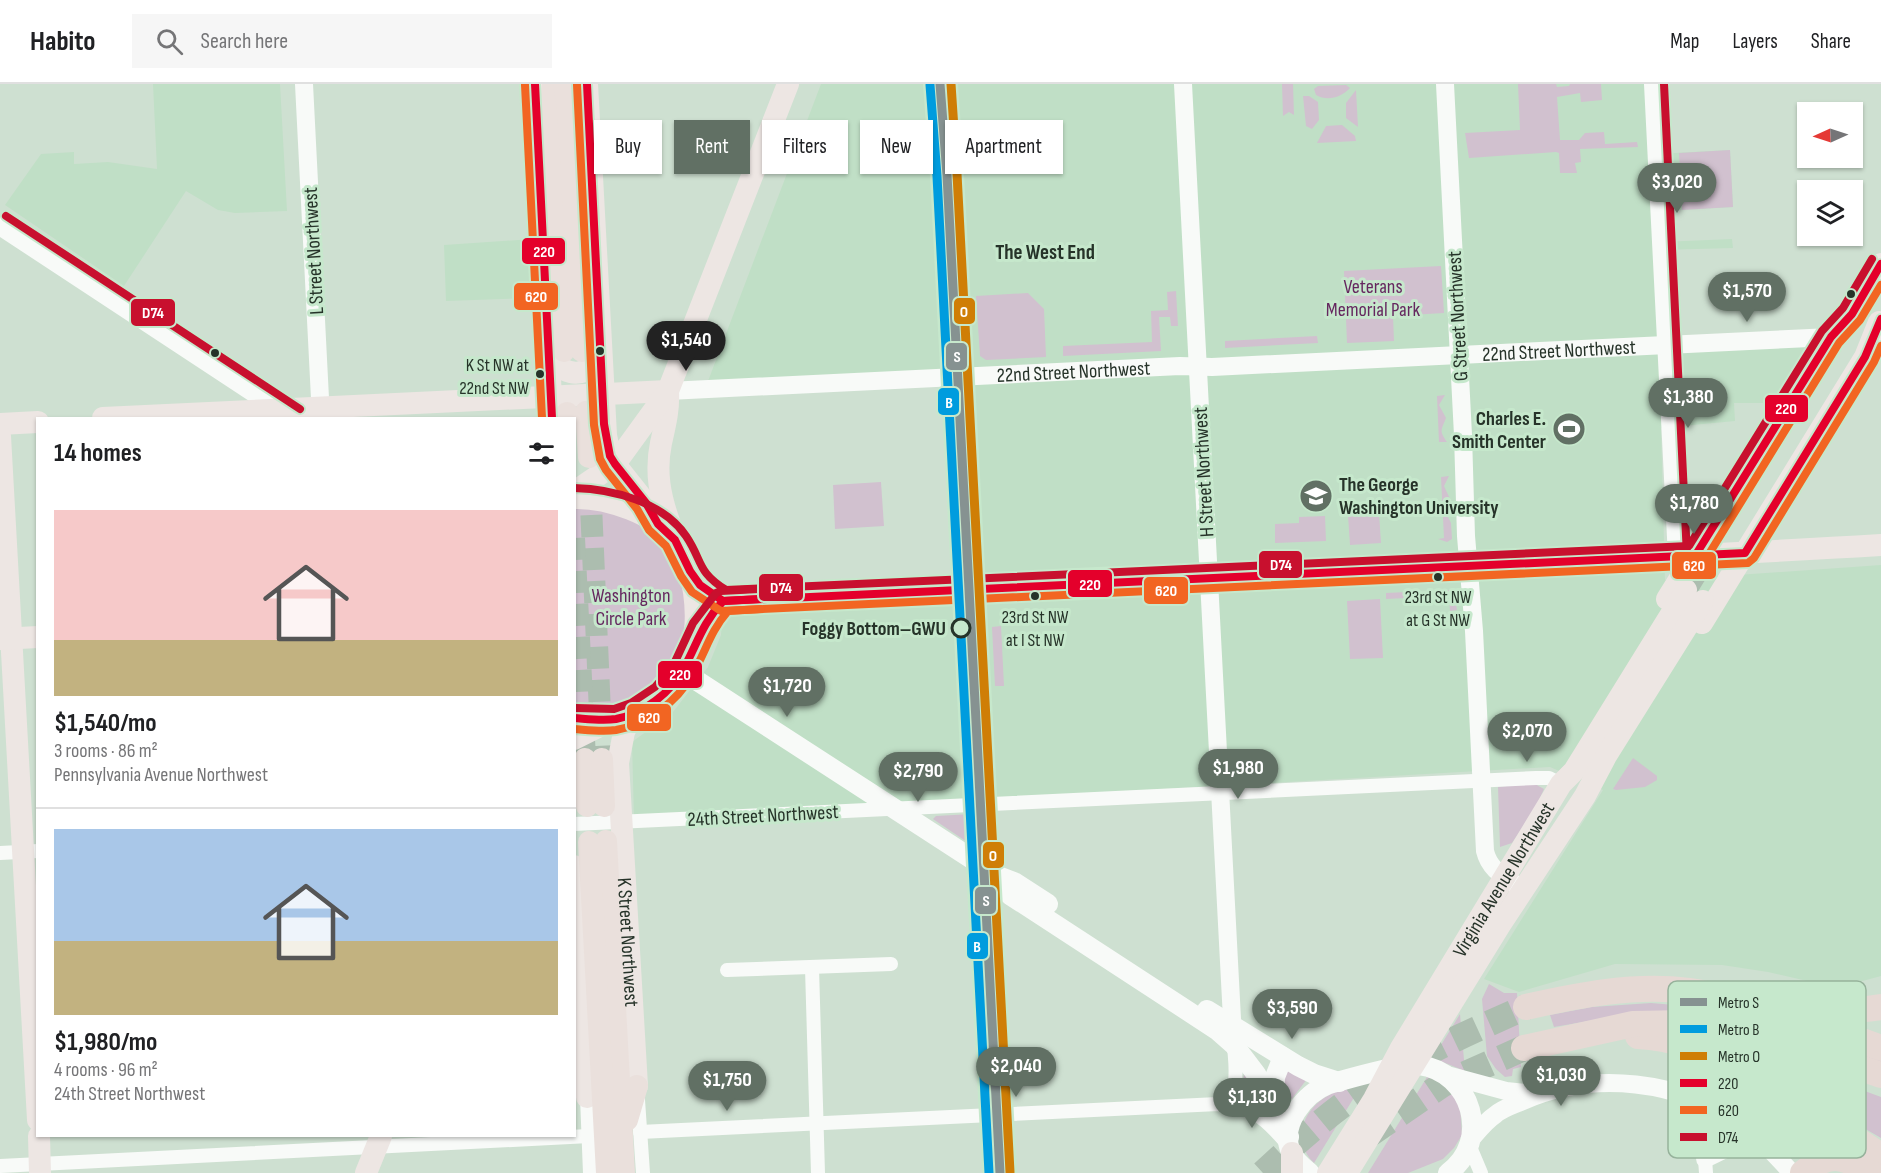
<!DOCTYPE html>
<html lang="en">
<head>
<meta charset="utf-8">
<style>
	body { margin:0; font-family:"Sofia Sans Condensed",sans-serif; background:#f6f6f6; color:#202124; height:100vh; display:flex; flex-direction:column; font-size:22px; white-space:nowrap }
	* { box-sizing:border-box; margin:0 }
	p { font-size:20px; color:#757577 }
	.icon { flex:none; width:33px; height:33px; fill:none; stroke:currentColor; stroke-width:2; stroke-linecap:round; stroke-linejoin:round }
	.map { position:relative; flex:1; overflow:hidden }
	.panel { position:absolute; left:36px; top:333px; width:540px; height:720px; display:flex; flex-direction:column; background:#fff; border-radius:0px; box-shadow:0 2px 4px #0004 }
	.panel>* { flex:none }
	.guide { position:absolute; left:594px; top:36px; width:570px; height:54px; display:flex; gap:12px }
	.needle { width:39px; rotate:267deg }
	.fabs { position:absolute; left:1797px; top:18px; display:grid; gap:12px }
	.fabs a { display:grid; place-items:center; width:66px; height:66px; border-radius:0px; background:#fff; box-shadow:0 2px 4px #0004; font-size:30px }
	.price { position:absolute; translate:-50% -51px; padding:0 14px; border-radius:21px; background:#617064; color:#fff; font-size:20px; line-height:39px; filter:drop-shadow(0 2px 3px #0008) }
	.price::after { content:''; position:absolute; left:50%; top:36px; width:18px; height:14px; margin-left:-9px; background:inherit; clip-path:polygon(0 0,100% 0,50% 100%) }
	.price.on { background:#222; color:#fff }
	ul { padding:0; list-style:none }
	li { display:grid; align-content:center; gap:12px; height:318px; padding:0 18px }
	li+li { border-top:2px solid #e0e0e0 }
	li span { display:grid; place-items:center; height:186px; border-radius:0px; color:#555 }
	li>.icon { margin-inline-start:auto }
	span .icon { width:108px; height:108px; fill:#fffc; stroke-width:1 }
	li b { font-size:26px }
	h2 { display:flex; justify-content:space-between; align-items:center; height:72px; padding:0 18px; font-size:26px }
	.tag { padding:0 21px; border-radius:0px; background:#fff; box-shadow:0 2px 4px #0004; font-size:21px; line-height:54px }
	.tag.on { background:#617064; color:#fff }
	header { display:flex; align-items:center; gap:36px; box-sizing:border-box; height:84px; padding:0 30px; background:#fff; border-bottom:2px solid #e0e0e0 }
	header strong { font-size:28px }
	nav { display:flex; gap:33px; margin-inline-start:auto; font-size:21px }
	.search { width:420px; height:54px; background:#f6f6f6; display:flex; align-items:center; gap:15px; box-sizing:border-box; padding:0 21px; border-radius:0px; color:#757577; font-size:22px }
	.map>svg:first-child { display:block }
	.built { fill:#c0dfc6 }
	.green { fill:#d1c1cf }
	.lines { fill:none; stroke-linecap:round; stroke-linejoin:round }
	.primary-tunnel { stroke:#acbdaf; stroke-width:22; stroke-dasharray:22 11; stroke-linecap:butt }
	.trunk-tunnel { stroke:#acbdaf; stroke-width:22; stroke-dasharray:22 11; stroke-linecap:butt }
	.motorway-tunnel { stroke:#acbdaf; stroke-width:26; stroke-dasharray:26 13; stroke-linecap:butt }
	.minor { stroke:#f8faf8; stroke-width:14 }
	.tertiary { stroke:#f8faf8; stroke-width:18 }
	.secondary { stroke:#f8faf8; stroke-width:20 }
	.primary { stroke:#ede6e3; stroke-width:22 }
	.trunk { stroke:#eae0dc; stroke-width:22 }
	.motorway { stroke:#e6d9d4; stroke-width:26 }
	.bus-1-casing { stroke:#c6e8cc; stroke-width:12 }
	.bus-2-casing { stroke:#c6e8cc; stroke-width:12 }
	.bus-3-casing { stroke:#c6e8cc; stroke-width:12 }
	.bus-1 { stroke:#e4002b; stroke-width:8 }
	.bus-2 { stroke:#f26522; stroke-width:8 }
	.bus-3 { stroke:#c8102e; stroke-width:8 }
	.metro-1-casing { stroke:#c6e8cc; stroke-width:14 }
	.metro-2-casing { stroke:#c6e8cc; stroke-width:14 }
	.metro-3-casing { stroke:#c6e8cc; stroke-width:14 }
	.metro-1 { stroke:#869291; stroke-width:9 }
	.metro-2 { stroke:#009cde; stroke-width:9 }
	.metro-3 { stroke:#cf7e06; stroke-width:9 }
	.bus-dot { fill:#263329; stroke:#c6e8cc; stroke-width:2 }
	.stop-dot { fill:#c6e8cc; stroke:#263329; stroke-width:3 }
	.labels { text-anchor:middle; stroke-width:6; stroke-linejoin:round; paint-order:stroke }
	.bus-label { font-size:18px; fill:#263329; stroke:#c6e8cc }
	.street-label { font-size:20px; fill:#263329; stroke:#c6e8cc }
	.park-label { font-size:20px; fill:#65275f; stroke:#c6e8cc }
	.poi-label { font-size:20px; font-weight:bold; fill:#263329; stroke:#c6e8cc; text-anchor:end }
	.stop-label { font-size:20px; font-weight:bold; fill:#263329; stroke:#c6e8cc; text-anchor:end }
	.neighbourhood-label { font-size:21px; font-weight:bold; fill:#263329; stroke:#c6e8cc }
	.key { fill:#c6e8cc; stroke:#96b29b; stroke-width:1.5 }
	.key-label { font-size:16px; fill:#263329 }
	.line-badge { stroke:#c6e8cc; stroke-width:2 }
	.badge-label { font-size:16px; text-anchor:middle; font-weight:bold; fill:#fff }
</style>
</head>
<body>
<header>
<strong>Habito</strong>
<div class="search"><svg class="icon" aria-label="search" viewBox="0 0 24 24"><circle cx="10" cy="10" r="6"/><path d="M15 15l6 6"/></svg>Search here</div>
<nav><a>Map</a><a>Layers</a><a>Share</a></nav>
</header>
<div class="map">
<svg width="1881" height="1089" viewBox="0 0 1881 1089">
	<rect width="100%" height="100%" fill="#cee0d1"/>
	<g class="built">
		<polygon points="153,0 280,0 287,127 235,129 218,126 186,107 124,202 5,121 41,70 74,68 74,80 108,78 157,85"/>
		<polygon points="821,0 1653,0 1656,70 1730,66 1733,123 1659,127 1661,158 1732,155 1733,164 1661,166 1665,262 1814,263 1785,319 1734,319 1735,337 1661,344 1665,496 1881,481 1881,892 1844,902 1829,902 1768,888 1722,881 1615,880 1519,908 1484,895 1603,706 1550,683 634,735 632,658 673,628 708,583 721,551 723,517 972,505 962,293 705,305"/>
		<polygon points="532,155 533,214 446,217 444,161"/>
	</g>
	<g class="green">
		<polygon points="1282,0 1293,0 1294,31 1289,28 1283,32"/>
		<polygon points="1518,0 1556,0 1557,3 1569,2 1570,0 1601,0 1602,16 1581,18 1580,9 1557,13 1560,56 1579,56 1585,49 1604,48 1605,60 1637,58 1638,63 1580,65 1581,78 1575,79 1577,89 1560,89 1559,69 1556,68 1469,74 1465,49 1520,46"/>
		<path d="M1346,1L1350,4C1341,13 1328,18 1316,11L1314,5L1318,2Z"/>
		<polygon points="1356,6 1358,43 1346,34 1346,19"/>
		<polygon points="1303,12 1309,12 1318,18 1319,36 1312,45 1306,42"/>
		<polygon points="1342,41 1355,52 1356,57 1317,59 1326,42"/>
		<polygon points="1730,66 1733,123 1682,126 1679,69"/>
		<polygon points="1441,182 1444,229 1393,232 1394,257 1347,259 1344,187"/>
		<polygon points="1176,207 1178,242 1171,242 1170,233 1159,233 1161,267 1063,272 1063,262 1152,258 1151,227 1168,226 1167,208"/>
		<polygon points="1028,209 1044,225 1046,273 986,276 980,272 976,212"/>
		<polygon points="1317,252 1318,259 1225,264 1225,257"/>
		<path d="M1445,311L1439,321L1446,334C1441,347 1439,346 1447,358H1439L1437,312Z"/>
		<polygon points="1449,392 1444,402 1450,415 1445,427 1451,439 1452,455 1447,458 1438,455 1444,454 1441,393"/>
		<polygon points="881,398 884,442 835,445 833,401"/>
		<path d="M575,423C588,424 613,424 624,430C642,440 663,454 673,472C704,528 679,603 616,622C602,626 588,626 575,626Z"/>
		<polygon points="1379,429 1381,459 1350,461 1348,431"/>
		<polygon points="1325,432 1326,457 1275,459 1275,440 1299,439 1299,433"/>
		<polygon points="1451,506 1454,508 1457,526 1450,527 1449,512 1386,515 1386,509"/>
		<polygon points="1380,515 1383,574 1350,575 1347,517"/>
		<polygon points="1001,542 1004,602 995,602 992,543"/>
		<polygon points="986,543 988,602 969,602 966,544"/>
		<polygon points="989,651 992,697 975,697 973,652"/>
		<polygon points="1633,674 1657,692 1657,696 1645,703 1616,706 1613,705"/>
		<polygon points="1533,699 1544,705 1536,723 1512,759 1500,763 1498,703"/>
		<path d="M972,730C978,737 976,750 976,758L973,762L933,735L936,732Z"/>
		<polygon points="1489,900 1504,909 1517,909 1521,983 1513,985 1512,992 1505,993 1496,985 1487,972 1482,915"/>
		<polygon points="1651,919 1721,925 1769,936 1881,975 1881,984 1606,934 1554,943 1550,931 1592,923"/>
		<polygon points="1460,930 1465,987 1433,974"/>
		<path d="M1729,966C1782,974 1831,994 1881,1013V1054Z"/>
		<polygon points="1285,984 1307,995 1285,1024 1281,1017"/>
		<polygon points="1244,990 1252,996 1267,1032 1262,1026 1239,1015 1242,1009"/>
		<polygon points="1427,993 1440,995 1460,1020 1462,1051 1454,1064 1443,1075 1408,1089 1368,1089"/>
		<path d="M1361,1002L1314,1079C1290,1055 1304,1022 1333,1009C1341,1005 1352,1003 1361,1002Z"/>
	</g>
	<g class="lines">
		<polyline class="primary-tunnel" points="1686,506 1715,459"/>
		<g class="trunk-tunnel">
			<polyline points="590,398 602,675"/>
			<polyline points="574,454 585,675"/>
		</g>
		<g class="motorway-tunnel">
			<polyline points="1367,1052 1443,1000 1524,964"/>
			<path d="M1263,1089C1297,1058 1331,1027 1370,1002C1419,970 1472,947 1526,923"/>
		</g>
		<g class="minor">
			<polyline points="984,721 1003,1089"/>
			<polyline points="574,740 1536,694 1549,694 1561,700"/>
			<polyline points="0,769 38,767"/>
			<polyline points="812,884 818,1089"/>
			<polyline points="727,886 891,880"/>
			<polyline points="587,1013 590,1089"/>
			<polyline points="638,1016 643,1089"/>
			<path d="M1218,1020C1242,1010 1235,981 1234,961"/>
			<path d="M640,1048L1218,1020C1253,1025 1261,1030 1284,1056"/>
			<polyline points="1470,1063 1481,1089"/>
			<polyline points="0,1082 589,1052"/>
			<polyline points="1706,1089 1703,1045 1706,1021"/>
		</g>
		<g class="tertiary">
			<polyline points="304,0 321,334"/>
			<polyline points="947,0 973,505"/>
			<polyline points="1183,0 1233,954"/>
			<path d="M1445,0L1463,351L1466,452L1474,547L1485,767C1489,784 1501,791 1515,800"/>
			<polyline points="1653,0 1677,473"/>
			<path id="s1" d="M668,307L1180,282L1212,283L1831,253"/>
			<polyline points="1443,990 1506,1007 1537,1010"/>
			<path d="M1472,1054C1479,1046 1486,1037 1495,1031C1503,1024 1514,1021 1523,1017C1593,986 1681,996 1742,1041C1761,1054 1776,1072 1792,1089"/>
			<polyline points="1705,1075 1742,1057 1762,1058"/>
		</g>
		<g class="secondary">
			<polyline points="0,141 287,330"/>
			<polyline points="682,587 972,775 1010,811 1217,946 1234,961 1256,990 1289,1053"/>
			<polyline points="993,790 1014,798 1048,820"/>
			<polyline points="1207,926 1298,982 1314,990 1339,998"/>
			<polyline points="1274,1019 1275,993 1283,973"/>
			<path d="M1310,1089C1303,1083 1295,1077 1291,1068C1279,1041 1304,1010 1329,1000C1348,995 1402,979 1419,981C1472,988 1492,1057 1448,1089"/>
		</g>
		<g class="primary">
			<polyline points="535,0 552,334"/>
			<polyline points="587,0 606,351 610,372 615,380 646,419 658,440"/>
			<polyline points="1846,243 1881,180"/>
			<path d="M549,276C570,293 586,295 600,269"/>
			<path d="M668,308C669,326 665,341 661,359C655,388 660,413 670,440"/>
			<polyline points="103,334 668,307"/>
			<polyline points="0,340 38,338"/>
			<polyline points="0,352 38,1036"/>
			<polyline points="574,408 615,380 668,307 788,0"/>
			<path d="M574,414C606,413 658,430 676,458C695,485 700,532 692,564C684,597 649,629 616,635C603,637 587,635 574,634"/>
			<path d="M690,487L707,507L723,517C1109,497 1495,484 1881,461"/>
			<polyline points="1667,515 1831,253 1852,230"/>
			<polyline points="1702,539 1865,273 1879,238"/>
			<polyline points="0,555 38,553"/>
			<path id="s2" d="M633,629L624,648L618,679L637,1002"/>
			<polyline points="574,655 610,637"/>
			<polyline points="574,782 587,1013"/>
			<polyline points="39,1052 40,1089"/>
			<polyline points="1292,1069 1292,1089"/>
			<polyline points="366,1089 381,1052"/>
			<path id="s3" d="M1328,1089L1374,1015L1401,964L1561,700L1574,687L1686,506"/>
			<polyline points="1347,1089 1500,841 1585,712 1606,672 1703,517"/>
		</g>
		<g class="trunk">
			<polyline points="553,0 551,24 564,267"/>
			<polyline points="564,0 568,24 582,267"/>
			<polyline points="586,328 589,373"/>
			<polyline points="567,329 568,334"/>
			<polyline points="585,675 587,722"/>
			<polyline points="602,675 604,722"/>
			<polyline points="606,757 624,1089"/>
			<polyline points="589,758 607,1089"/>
			<polyline points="627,1036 637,1002"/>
		</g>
		<g class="motorway">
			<path d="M1773,912C1808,919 1845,930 1881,923"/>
			<path d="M1526,923C1579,911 1634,900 1689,907C1752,916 1821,942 1881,964"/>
			<path d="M1638,952C1728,957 1808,1025 1881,1072"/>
			<polyline points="1524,964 1633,940 1686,939 1722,943 1777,955 1881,991"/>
			<path d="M1803,1089C1832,1066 1842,1072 1871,1089"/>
		</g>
		<defs>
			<g id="bus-1">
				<polyline points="535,0 552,334"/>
				<polyline points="587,0 604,340 610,372 615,380 646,419 658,440 675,456 690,487 700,501 723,517 1745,469 1865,273 1881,235"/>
				<polyline points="1695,472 1831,253 1852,230 1881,180"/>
				<path d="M574,634C588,635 602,637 616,635C643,630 671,609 684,584C698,558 702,540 723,517L760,515"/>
			</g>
			<g id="bus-2">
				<polyline points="525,1 542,334"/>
				<polyline points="577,1 594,341 600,375 606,386 637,425 649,446 666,462 681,492 692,508 721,527 1748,479 1754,474 1874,278 1881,262"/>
				<polyline points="1704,478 1839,259 1860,236 1881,201"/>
				<path d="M574,645C588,646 602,648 616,646C646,641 677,618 692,591C706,568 709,549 728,527L761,525"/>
			</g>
			<g id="bus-3">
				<polyline points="1664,0 1687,472"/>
				<polyline points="6,132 300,325"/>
				<path d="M574,404C613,405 663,418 686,452C703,477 696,487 726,506L1689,462L1822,247L1843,224L1872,175"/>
				<polyline points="575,624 614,625 631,619 655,603 673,582 693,539 716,509 721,507 759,505"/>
			</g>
		</defs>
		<use href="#bus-1" class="bus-1-casing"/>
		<use href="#bus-2" class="bus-2-casing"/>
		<use href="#bus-3" class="bus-3-casing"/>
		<use href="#bus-1" class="bus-1"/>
		<use href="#bus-2" class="bus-2"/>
		<use href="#bus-3" class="bus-3"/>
		<defs>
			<polyline id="metro-1" points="940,0 947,91 1000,1089"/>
			<polyline id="metro-2" points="930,1 937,92 989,1089"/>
			<polyline id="metro-3" points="951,0 957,90 1010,1088"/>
		</defs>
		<use href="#metro-1" class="metro-1-casing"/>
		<use href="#metro-2" class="metro-2-casing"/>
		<use href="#metro-3" class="metro-3-casing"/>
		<use href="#metro-1" class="metro-1"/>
		<use href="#metro-2" class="metro-2"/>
		<use href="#metro-3" class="metro-3"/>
	</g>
	<defs>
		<symbol id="stadium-disc" viewBox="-11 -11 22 22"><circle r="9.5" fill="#617064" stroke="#c6e8cc"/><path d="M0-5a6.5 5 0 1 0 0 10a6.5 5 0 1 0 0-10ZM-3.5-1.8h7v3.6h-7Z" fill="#fff"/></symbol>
		<symbol id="university-disc" viewBox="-11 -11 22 22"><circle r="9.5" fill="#617064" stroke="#c6e8cc"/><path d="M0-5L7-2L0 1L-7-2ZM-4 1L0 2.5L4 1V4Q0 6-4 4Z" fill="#fff"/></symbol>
	</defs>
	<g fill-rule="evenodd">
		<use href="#stadium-disc" x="1550" y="326" width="38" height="38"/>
		<use href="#university-disc" x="1297" y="393" width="38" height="38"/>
	</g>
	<g class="bus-dot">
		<circle cx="1851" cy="210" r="5"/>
		<circle cx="600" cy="267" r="5"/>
		<circle cx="215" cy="269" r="5"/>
		<circle cx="540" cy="290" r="5"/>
		<circle cx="1438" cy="493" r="5"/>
		<circle cx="1035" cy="512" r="5"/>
	</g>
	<circle class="stop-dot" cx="961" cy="544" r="9"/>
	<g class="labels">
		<g class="bus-label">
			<text x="529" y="287" text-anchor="end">K St NW at<tspan x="529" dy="23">22nd St NW</tspan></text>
			<text x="1438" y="519">23rd St NW<tspan x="1438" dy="23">at G St NW</tspan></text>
			<text x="1035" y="539">23rd St NW<tspan x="1035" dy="23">at I St NW</tspan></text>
		</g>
		<g class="street-label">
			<text transform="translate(313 167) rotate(-93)" y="7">L Street Northwest</text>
			<text transform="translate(1457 232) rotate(-93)" y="7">G Street Northwest</text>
			<text dy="7" stroke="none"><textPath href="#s1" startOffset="892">22nd Street Northwest</textPath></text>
			<text dy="7" stroke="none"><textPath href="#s1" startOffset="406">22nd Street Northwest</textPath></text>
			<text transform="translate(1203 388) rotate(-93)" y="7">H Street Northwest</text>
			<text transform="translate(763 731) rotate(-3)" y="7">24th Street Northwest</text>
			<text dy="7" stroke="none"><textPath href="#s3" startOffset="342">Virginia Avenue Northwest</textPath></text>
			<text dy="7" stroke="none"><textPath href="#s2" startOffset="232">K Street Northwest</textPath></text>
		</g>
		<g class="park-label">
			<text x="1373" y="209">Veterans<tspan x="1373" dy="23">Memorial Park</tspan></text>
			<text x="631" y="518">Washington<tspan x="631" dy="23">Circle Park</tspan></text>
		</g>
		<g class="poi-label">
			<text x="1546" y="341">Charles E.<tspan x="1546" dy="23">Smith Center</tspan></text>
			<text x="1339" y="407" text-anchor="start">The George<tspan x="1339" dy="23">Washington University</tspan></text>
		</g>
		<g class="stop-label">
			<text x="946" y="551">Foggy Bottom–GWU</text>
		</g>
		<g class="neighbourhood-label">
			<text x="1045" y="175">The West End</text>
		</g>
	</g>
	<rect x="1668" y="897" width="198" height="177" rx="9" class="key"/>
	<rect x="1680" y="914" width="27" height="8" fill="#869291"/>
	<rect x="1680" y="941" width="27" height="8" fill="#009cde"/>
	<rect x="1680" y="968" width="27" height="8" fill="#cf7e06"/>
	<rect x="1680" y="995" width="27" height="8" fill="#e4002b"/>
	<rect x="1680" y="1022" width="27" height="8" fill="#f26522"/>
	<rect x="1680" y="1049" width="27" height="8" fill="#c8102e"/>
	<g class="key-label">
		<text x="1718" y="924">Metro S</text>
		<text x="1718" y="951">Metro B</text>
		<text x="1718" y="978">Metro O</text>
		<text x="1718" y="1005">220</text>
		<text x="1718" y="1032">620</text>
		<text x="1718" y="1059">D74</text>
	</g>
	<g class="line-badge">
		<rect x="521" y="153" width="45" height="28" rx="6" fill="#e4002b"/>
		<rect x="513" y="198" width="46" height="29" rx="6" fill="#f26522"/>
		<rect x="953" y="213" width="23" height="28" rx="6" fill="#cf7e06"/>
		<rect x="130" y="214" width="46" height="29" rx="6" fill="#c8102e"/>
		<rect x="945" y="258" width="23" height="29" rx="6" fill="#869291"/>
		<rect x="937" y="303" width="23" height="29" rx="6" fill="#009cde"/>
		<rect x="1764" y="310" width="45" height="29" rx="6" fill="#e4002b"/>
		<rect x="1258" y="466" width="45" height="29" rx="6" fill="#c8102e"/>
		<rect x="1671" y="467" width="46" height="29" rx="6" fill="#f26522"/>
		<rect x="1067" y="485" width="46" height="29" rx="6" fill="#e4002b"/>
		<rect x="758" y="489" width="46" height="29" rx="6" fill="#c8102e"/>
		<rect x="1143" y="492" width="46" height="29" rx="6" fill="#f26522"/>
		<rect x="657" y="576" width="46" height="29" rx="6" fill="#e4002b"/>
		<rect x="626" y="619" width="46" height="29" rx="6" fill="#f26522"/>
		<rect x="982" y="757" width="23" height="28" rx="6" fill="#cf7e06"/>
		<rect x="974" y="802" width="23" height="29" rx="6" fill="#869291"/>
		<rect x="966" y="848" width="23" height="28" rx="6" fill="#009cde"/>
	</g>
	<g class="badge-label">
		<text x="544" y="173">220</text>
		<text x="536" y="218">620</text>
		<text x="964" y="233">O</text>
		<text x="153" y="234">D74</text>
		<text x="957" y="278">S</text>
		<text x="949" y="324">B</text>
		<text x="1786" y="330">220</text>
		<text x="1281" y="486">D74</text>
		<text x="1694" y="487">620</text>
		<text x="1090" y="506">220</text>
		<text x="781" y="509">D74</text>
		<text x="1166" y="512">620</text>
		<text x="680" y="596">220</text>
		<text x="649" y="639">620</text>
		<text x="993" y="777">O</text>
		<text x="986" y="822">S</text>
		<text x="977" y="868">B</text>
	</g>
</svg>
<div class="fabs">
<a><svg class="needle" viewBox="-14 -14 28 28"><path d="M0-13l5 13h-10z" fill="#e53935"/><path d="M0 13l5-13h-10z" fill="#757577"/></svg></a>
<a><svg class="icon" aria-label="layers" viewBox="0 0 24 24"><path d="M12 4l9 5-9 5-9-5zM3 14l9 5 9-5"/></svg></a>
</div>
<b class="price" style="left:1677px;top:130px">$3,020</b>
<b class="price" style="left:1747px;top:239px">$1,570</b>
<b class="price on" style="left:686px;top:288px">$1,540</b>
<b class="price" style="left:1688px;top:345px">$1,380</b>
<b class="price" style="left:1694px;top:451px">$1,780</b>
<b class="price" style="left:787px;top:634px">$1,720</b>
<b class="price" style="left:1527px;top:679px">$2,070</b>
<b class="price" style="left:1238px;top:716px">$1,980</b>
<b class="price" style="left:918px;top:719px">$2,790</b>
<b class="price" style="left:1292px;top:956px">$3,590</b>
<b class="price" style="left:1016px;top:1014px">$2,040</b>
<b class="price" style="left:1561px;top:1023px">$1,030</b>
<b class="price" style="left:727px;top:1028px">$1,750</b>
<b class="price" style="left:1252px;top:1045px">$1,130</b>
<div class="guide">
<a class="tag">Buy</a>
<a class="tag on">Rent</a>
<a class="tag">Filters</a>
<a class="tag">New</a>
<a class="tag">Apartment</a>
</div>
<section class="panel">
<h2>14 homes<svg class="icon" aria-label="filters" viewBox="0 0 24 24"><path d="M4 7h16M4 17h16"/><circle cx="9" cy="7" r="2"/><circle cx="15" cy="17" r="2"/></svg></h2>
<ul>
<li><span style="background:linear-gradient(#f6c9c9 70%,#c2b280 0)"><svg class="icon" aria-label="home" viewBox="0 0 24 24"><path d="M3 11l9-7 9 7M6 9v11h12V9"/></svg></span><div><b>$1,540/mo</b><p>3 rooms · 86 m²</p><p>Pennsylvania Avenue Northwest</p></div></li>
<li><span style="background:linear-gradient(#a9c7e8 60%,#c2b280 0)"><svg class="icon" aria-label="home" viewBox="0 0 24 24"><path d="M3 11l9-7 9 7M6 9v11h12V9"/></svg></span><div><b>$1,980/mo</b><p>4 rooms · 96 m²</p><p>24th Street Northwest</p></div></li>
</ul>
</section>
</div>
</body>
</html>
